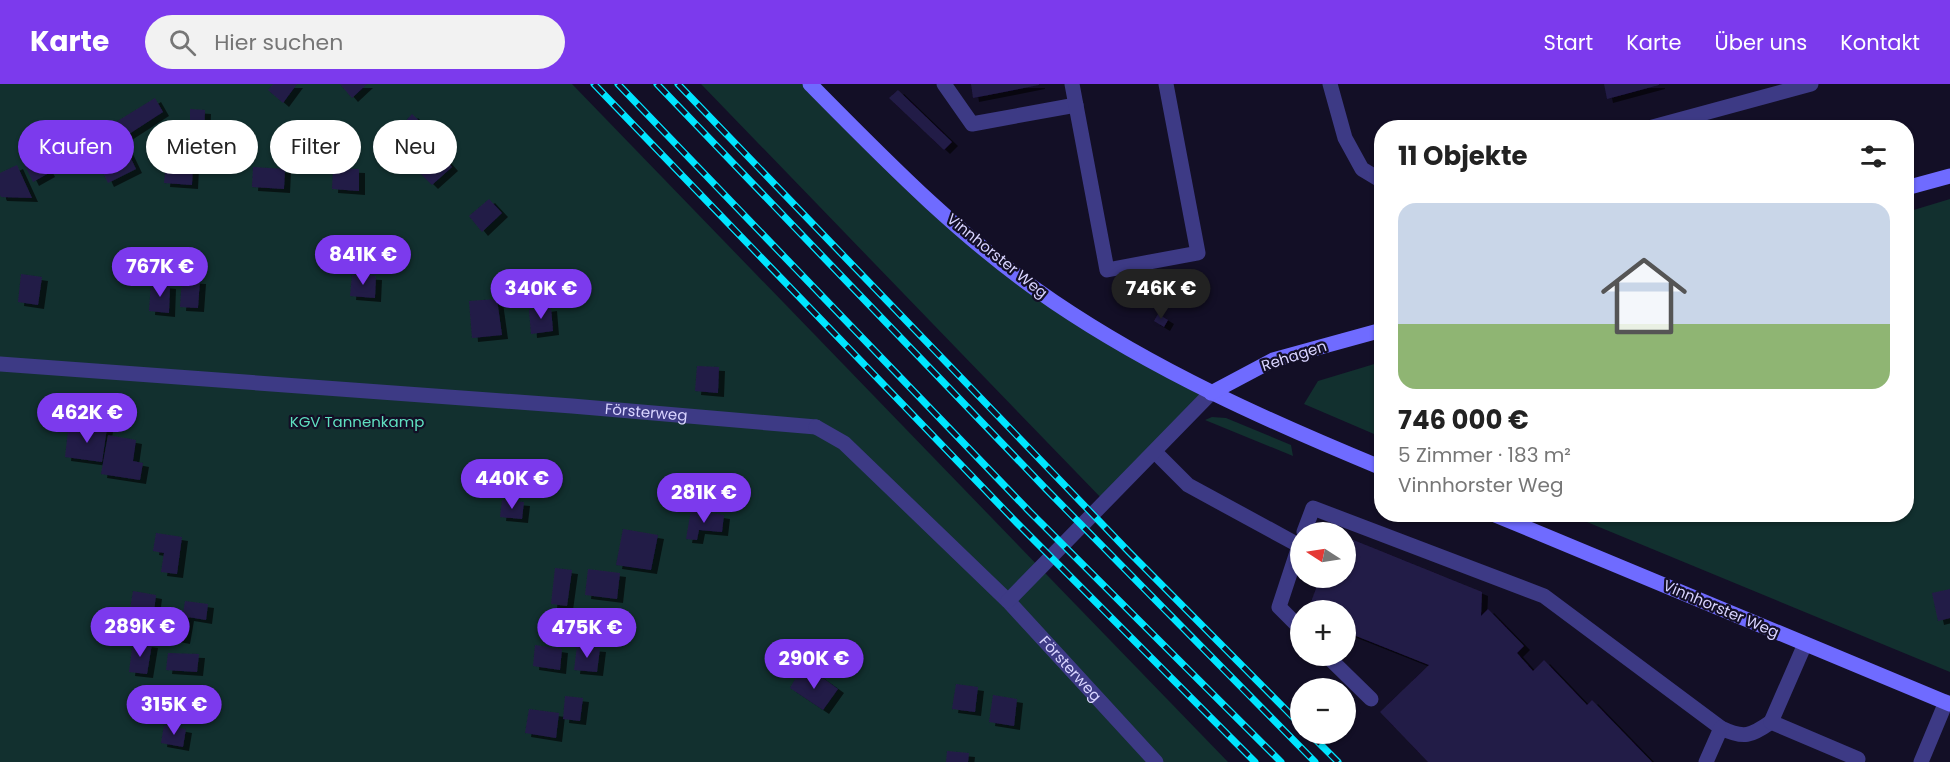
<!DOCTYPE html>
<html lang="de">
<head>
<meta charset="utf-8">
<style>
	body { margin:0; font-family:Poppins,sans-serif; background:#f2f2f2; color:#222; height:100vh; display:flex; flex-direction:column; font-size:22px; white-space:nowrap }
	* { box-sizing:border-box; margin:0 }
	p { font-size:20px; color:#767676 }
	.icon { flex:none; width:33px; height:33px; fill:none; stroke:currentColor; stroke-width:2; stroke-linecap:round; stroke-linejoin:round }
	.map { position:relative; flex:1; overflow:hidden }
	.details { position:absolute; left:1374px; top:36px; width:540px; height:402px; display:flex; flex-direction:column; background:#fff; border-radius:24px; box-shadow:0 2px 4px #0004 }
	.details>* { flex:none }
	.hud { position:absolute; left:18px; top:36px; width:570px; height:54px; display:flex; gap:12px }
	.needle { width:39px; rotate:282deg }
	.buttons { position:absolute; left:1290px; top:438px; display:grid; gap:12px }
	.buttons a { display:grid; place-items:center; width:66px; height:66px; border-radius:50%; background:#fff; box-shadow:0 2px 4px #0004; font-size:30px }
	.price { position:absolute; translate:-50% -51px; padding:0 14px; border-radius:21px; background:#7c3aed; color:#fff; font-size:20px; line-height:39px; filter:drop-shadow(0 2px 3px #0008) }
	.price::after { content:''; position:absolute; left:50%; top:36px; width:18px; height:14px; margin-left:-9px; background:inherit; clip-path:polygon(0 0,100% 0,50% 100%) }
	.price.on { background:#222; color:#fff }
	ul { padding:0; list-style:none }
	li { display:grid; align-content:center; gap:12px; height:318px; padding:0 24px }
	li span { display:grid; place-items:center; height:186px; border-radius:18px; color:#555 }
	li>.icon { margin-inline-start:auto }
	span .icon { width:108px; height:108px; fill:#fffc; stroke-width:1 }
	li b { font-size:26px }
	h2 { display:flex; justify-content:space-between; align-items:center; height:72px; padding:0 24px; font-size:26px }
	.pill { padding:0 21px; border-radius:27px; background:#fff; box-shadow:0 2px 4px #0004; font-size:21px; line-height:54px }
	.pill.on { background:#7c3aed; color:#fff }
	header { display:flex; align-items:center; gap:36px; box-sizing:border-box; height:84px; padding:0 30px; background:#7c3aed; color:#fff }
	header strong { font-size:28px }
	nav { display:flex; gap:33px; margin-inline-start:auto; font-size:21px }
	.search { width:420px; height:54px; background:#f2f2f2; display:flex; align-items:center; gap:15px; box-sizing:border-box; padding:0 21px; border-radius:33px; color:#767676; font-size:22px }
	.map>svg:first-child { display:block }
	.green { fill:#12302f }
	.building { fill:#241b47; filter:url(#shadow) }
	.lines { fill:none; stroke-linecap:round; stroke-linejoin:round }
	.lane { stroke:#3d3a85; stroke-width:15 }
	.street { stroke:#3d3a85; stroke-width:15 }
	.secondary { stroke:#6f6bff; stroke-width:15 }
	.rail-casing { stroke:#00e5ff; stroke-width:7 }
	.rail { stroke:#130f26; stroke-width:4.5; stroke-dasharray:14; stroke-linecap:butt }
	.labels { text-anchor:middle; stroke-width:4.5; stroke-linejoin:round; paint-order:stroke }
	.street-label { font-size:15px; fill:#d9d4ff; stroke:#130f26 }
	.park-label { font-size:15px; fill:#5fe0c0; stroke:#130f26 }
</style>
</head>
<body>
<header>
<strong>Karte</strong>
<div class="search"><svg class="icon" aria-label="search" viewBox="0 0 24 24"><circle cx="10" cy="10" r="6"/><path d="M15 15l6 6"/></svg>Hier suchen</div>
<nav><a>Start</a><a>Karte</a><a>Über uns</a><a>Kontakt</a></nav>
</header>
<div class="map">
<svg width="1950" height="678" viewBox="0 0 1950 678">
	<defs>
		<filter id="shadow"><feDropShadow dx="6" dy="4" stdDeviation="0" flood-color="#0009"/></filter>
	</defs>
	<rect width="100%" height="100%" fill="#130f26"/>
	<g class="green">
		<polygon points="0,0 572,0 1228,678 0,678"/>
		<polygon points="701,0 810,0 1000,176 1211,309 1106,419"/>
		<polygon points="1950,115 1950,588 1570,431 1906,430 1907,128"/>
		<polygon points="1381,278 1381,353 1304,320 1318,297"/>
		<polygon points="1212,333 1226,334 1291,361 1293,372 1205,336"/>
	</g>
	<g class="building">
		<polygon points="273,0 297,0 283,19 268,6"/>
		<polygon points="340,0 367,0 352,14"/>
		<polygon points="971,0 1039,0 1039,1 973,14"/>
		<polygon points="1604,0 1659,0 1659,1 1607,15"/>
		<polygon points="898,6 952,58 944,66 889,14"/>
		<polygon points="155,14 163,28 126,52 116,38"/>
		<polygon points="190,25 205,26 204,49 190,48"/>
		<polygon points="412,30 429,46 410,66 395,49"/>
		<polygon points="36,64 49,89 33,98 21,74"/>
		<polygon points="126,64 136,85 108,99 99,80"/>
		<polygon points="439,68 452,83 432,101 418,87"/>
		<polygon points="166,79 193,81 192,101 164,99"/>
		<polygon points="17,81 32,114 1,113 0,111 0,89"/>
		<polygon points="253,83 285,85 284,105 252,103"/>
		<polygon points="333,84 359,85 359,107 332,105"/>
		<polygon points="489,115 502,129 482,148 469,132"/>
		<polygon points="21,190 42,193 38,221 18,218"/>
		<polygon points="352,191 376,192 375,214 350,212"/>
		<polygon points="182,195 200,196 198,224 180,223"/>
		<polygon points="151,199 170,201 169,229 149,227"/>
		<polygon points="497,215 502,251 472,254 469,217"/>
		<polygon points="551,223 553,247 531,250 529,226"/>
		<polygon points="1158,230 1168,236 1164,243 1154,237"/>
		<polygon points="697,282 719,283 718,309 695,307"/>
		<polygon points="84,341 107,344 102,378 65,373 68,347 83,349"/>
		<polygon points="108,351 136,356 133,377 143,379 140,396 101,390"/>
		<polygon points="502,416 524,418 522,435 500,433"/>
		<polygon points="691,426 724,431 722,448 699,446 697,456 686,455"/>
		<polygon points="623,445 658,451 651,486 616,481"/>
		<polygon points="156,449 182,453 177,490 161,488 164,469 153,467"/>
		<polygon points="1346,453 1482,508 1481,532 1488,525 1524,562 1517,569 1533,587 1544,576 1587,621 1592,616 1652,678 1428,678 1380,628 1429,581 1346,548 1346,526 1308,526 1320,494 1346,494"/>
		<polygon points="555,484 572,486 567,522 551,520"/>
		<polygon points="588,485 620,489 617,515 585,511"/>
		<polygon points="1950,505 1950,534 1938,537 1932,509"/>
		<polygon points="133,507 156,511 153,535 129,531"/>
		<polygon points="185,517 208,520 206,536 188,533 184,556 168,553 172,529 183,530"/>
		<polygon points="133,557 152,560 147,590 129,588"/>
		<polygon points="535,561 562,565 560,586 533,582"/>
		<polygon points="577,562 600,564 597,588 574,586"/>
		<polygon points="168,569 199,570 197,588 166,586"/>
		<polygon points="799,588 812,596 816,589 838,605 823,626 790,604"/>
		<polygon points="956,600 978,603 975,628 952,625"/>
		<polygon points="993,611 1017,615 1014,642 989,638"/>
		<polygon points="565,612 583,614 580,637 563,635"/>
		<polygon points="529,625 559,629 556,654 525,649"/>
		<polygon points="164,641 186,645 183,663 161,659"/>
		<polygon points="947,667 969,669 968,678 946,678"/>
	</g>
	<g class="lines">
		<g class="lane">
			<polyline points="944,0 972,40 1076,21"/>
			<polyline points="1072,0 1107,186 1198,169 1166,0"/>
			<polyline points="1330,0 1345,54 1362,85 1382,97"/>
			<polyline points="1649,44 1811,0"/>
			<path id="s1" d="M0,280L572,322L816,343"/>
			<polyline points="1155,368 1188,401 1300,462"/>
			<path d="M1304,448L1313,424L1544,512L1721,644C1744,655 1751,652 1771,638"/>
			<polyline points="1300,459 1279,523 1300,544"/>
			<polyline points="1805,560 1771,638 1858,675"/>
			<polyline points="1327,572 1371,615"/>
			<polyline points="1706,678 1721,644"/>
			<polyline points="1921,678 1946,618"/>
		</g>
		<g class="street">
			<path id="s2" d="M816,343L844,359L1008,517L1156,678"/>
			<polyline points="1008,517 1211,309"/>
		</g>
		<g class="secondary">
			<path d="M810,0C886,77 964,157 1054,218C1156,287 1268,337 1382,384"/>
			<polyline points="1906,104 1950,92"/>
			<polyline points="1211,309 1273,276 1382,246"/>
			<polyline points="1493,430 1950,620"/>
		</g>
		<defs>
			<g id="rail">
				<polyline points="594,0 1017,439 1255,678"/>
				<polyline points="618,0 1028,426 1281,678"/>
				<polyline points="657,0 1046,405 1315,678"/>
				<polyline points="678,0 1129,468 1300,640"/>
				<polyline points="1310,650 1338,678"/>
			</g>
		</defs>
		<use href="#rail" class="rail-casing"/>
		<use href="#rail" class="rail"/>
	</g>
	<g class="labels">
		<g class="street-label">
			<text transform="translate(997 172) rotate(39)" y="5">Vinnhorster Weg</text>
			<text transform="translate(1294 272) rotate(-18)" y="5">Rehagen</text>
			<text dy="5" stroke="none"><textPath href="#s1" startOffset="648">Försterweg</textPath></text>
			<text transform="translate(1721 525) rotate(23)" y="5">Vinnhorster Weg</text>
			<text dy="5" stroke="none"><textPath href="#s2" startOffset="352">Försterweg</textPath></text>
		</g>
		<g class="park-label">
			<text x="357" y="343">KGV Tannenkamp</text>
		</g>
	</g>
</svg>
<div class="buttons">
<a><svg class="needle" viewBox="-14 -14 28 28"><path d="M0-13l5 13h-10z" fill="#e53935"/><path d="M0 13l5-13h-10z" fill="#767676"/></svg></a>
<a>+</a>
<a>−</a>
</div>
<b class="price" style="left:363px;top:202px">841K €</b>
<b class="price" style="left:160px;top:214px">767K €</b>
<b class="price" style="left:541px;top:236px">340K €</b>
<b class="price on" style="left:1161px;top:236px">746K €</b>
<b class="price" style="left:87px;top:360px">462K €</b>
<b class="price" style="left:512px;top:426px">440K €</b>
<b class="price" style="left:704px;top:440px">281K €</b>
<b class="price" style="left:140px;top:574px">289K €</b>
<b class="price" style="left:587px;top:575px">475K €</b>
<b class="price" style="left:814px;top:606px">290K €</b>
<b class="price" style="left:174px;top:652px">315K €</b>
<div class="hud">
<a class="pill on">Kaufen</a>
<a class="pill">Mieten</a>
<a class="pill">Filter</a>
<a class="pill">Neu</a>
</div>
<section class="details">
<h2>11 Objekte<svg class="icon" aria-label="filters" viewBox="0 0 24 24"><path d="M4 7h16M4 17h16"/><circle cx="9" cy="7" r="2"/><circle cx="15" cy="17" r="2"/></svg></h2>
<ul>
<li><span style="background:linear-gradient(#c9d6e8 65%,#8fb573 0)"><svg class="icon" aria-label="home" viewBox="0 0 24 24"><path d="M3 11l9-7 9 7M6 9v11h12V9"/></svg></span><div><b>746 000 €</b><p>5 Zimmer · 183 m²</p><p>Vinnhorster Weg</p></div></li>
</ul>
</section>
</div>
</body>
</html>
